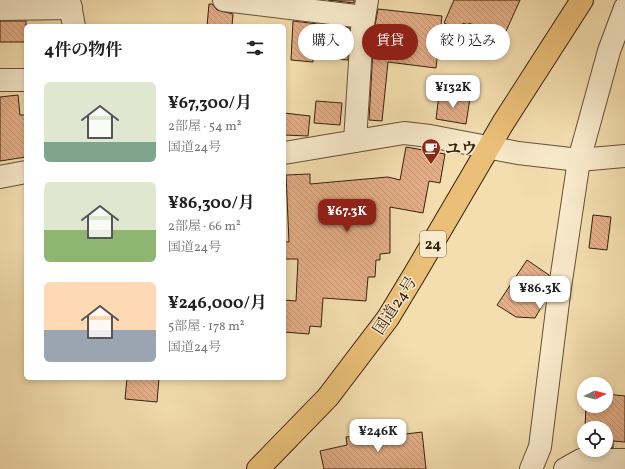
<!DOCTYPE html>
<html lang="ja">
<head>
<meta charset="utf-8">
<style>
	body { margin:0; font-family:Vollkorn,"Noto Serif JP",serif; background:#f2f2f2; color:#222; height:100vh; display:flex; flex-direction:column; font-size:15px; white-space:nowrap }
	* { box-sizing:border-box; margin:0 }
	p { font-size:13px; color:#767676 }
	.icon { flex:none; width:22px; height:22px; fill:none; stroke:currentColor; stroke-width:2; stroke-linecap:round; stroke-linejoin:round }
	.map { position:relative; flex:1; overflow:hidden }
	.details { position:absolute; left:24px; top:24px; width:262px; height:356px; display:flex; flex-direction:column; background:#fff; border-radius:6px; box-shadow:0 2px 6px #0003 }
	.details>* { flex:none }
	.guide { position:absolute; left:298px; top:24px; width:267px; height:36px; display:flex; gap:8px }
	.needle { width:26px; rotate:84deg }
	.tools { position:absolute; left:577px; top:377px; display:grid; gap:8px }
	.tools a { display:grid; place-items:center; width:36px; height:36px; border-radius:50%; background:#fff; box-shadow:0 2px 6px #0003; font-size:20px }
	.price { position:absolute; translate:-50% -34px; padding:0 9px; border-radius:8px; background:#fff; color:#222; font-size:13px; line-height:26px; filter:drop-shadow(0 1px 2px #0008) }
	.price::after { content:''; position:absolute; left:50%; top:24px; width:12px; height:9px; margin-left:-6px; background:inherit; clip-path:polygon(0 0,100% 0,50% 100%) }
	.price.active { background:#8f2418; color:#fff }
	ul { padding:0; list-style:none }
	li { display:flex; align-items:center; gap:12px; height:100px; padding:0 20px }
	li span { display:grid; place-items:center; flex:none; width:112px; height:80px; border-radius:6px; color:#555 }
	li>.icon { margin-inline-start:auto }
	span .icon { width:48px; height:48px; fill:#fffc; stroke-width:1 }
	li b { font-size:17px }
	h2 { display:flex; justify-content:space-between; align-items:center; height:48px; padding:0 20px; font-size:17px }
	.chip { padding:0 14px; border-radius:18px; background:#fff; box-shadow:0 2px 6px #0003; font-size:14px; line-height:36px }
	.chip.active { background:#8f2418; color:#fff }
	.map>svg:first-child { display:block }
	.building { fill:url(#building-back-hatch); stroke:#35200e }
	.lines { fill:none; stroke-linecap:round; stroke-linejoin:round }
	.minor-casing { stroke:#655036; stroke-width:24 }
	.highway-casing { stroke:#35200e; stroke-width:24 }
	.minor { stroke:#f8eacb; stroke-width:22 }
	.highway { stroke:#eabf78; stroke-width:22 }
	.labels { text-anchor:middle; stroke-width:3; stroke-linejoin:round; paint-order:stroke }
	.shield { fill:#f8eacb; stroke:#705d47; stroke-width:1 }
	.shield-label { font-size:15px; font-weight:bold; fill:#35200e }
	.poi-label { font-size:16px; font-weight:bold; fill:#35200e; stroke:#f8eacb; text-anchor:start }
	.street-label { font-size:16px; fill:#35200e; stroke:#f8eacb }
</style>
</head>
<body>
<div class="map">
<svg width="625" height="469" viewBox="0 0 625 469">
	<defs>
		<pattern id="building-back-hatch" width="6" height="6" patternUnits="userSpaceOnUse"><rect width="6" height="6" fill="#e5af89"/><path d="M-1 5l2 2M0 0l6 6M5-1l2 2" fill="none" stroke="#c59675"/></pattern>
	</defs>
	<rect width="100%" height="100%" fill="#f4deaf"/>
	<filter id="stains"><feTurbulence type="fractalNoise" baseFrequency=".005" numOctaves="4"/><feColorMatrix values="0 0 0 0 .2 0 0 0 0 .09 0 0 0 0 .02 0 0 0 .5 -.17"/></filter>
	<radialGradient id="worn" r=".72"><stop offset=".6" stop-color="#630" stop-opacity="0"/><stop offset="1" stop-color="#630" stop-opacity=".3"/></radialGradient>
	<g class="building">
		<polygon points="328,0 354,0 354,3"/>
		<polygon points="454,0 520,0 503,38 469,23 468,25 463,23 460,30 444,23"/>
		<polygon points="209,4 212,4 217,10 233,14 232,26 207,26"/>
		<polygon points="378,9 442,16 436,68 388,62 382,121 369,120 374,31"/>
		<rect x="0" y="21" width="26" height="21"/>
		<polygon points="293,21 350,28 348,60 313,57 313,62 291,60"/>
		<polygon points="439,94 470,98 466,124 436,119"/>
		<polygon points="18,95 20,115 26,115 26,157 0,161 0,97"/>
		<polygon points="316,101 342,103 340,125 314,123"/>
		<polygon points="284,113 310,116 308,136 284,135"/>
		<polygon points="406,147 445,154 440,183 429,181 423,213 390,207 390,253 380,254 380,260 376,260 375,277 368,277 366,301 323,298 321,327 310,326 309,334 284,332 284,300 296,301 298,259 284,259 284,242 289,242 286,175 310,174 310,184 388,177 400,180"/>
		<polygon points="593,215 611,217 607,250 589,248"/>
		<polygon points="527,260 549,275 546,299 535,318 516,317 497,305"/>
		<polygon points="127,378 159,378 157,402 125,399"/>
		<polygon points="606,394 625,396 625,442 613,441 613,448 606,448 606,428 585,428 586,406 606,406"/>
		<polygon points="422,432 426,469 324,469 320,451 347,445 346,437 388,433 389,436"/>
	</g>
	<g class="lines">
		<defs>
			<g id="minor">
				<polyline points="69,0 74,26"/>
				<polyline points="224,0 364,17"/>
				<polyline points="0,9 71,8"/>
				<polyline points="0,80 26,80"/>
				<polyline points="355,141 362,30 367,0"/>
				<polyline points="284,153 404,133 430,136 518,153 579,160 625,156"/>
				<polyline points="0,177 26,172"/>
				<polyline points="531,469 540,447 559,294 579,160 609,51 625,8"/>
				<polyline points="565,469 581,460 625,460"/>
			</g>
			<polyline id="highway" points="258,469 328,397 388,318 414,275 503,123 582,0"/>
		</defs>
		<use href="#minor" class="minor-casing"/>
		<use href="#highway" class="highway-casing"/>
		<use href="#minor" class="minor"/>
		<use href="#highway" class="highway"/>
	</g>
	<defs>
		<symbol id="cafe-pin" viewBox="-11 -11 22 30"><path d="M0 17L-7.5 6A9.5 9.5 0 1 1 7.5 6Z" fill="#8f2418" stroke="#f8eacb"/><path d="M-5.5-4.5H6V0H3Q3 3.5 0 3.5H-2.5Q-5.5 3.5-5.5 0ZM3-3.2v2h1.7v-2ZM-6 4.5H4V6H-6Z" fill="#fff"/></symbol>
	</defs>
	<g fill-rule="evenodd">
		<use href="#cafe-pin" x="420" y="137" width="22" height="30"/>
	</g>
	<g class="labels">
		<rect class="shield" x="420" y="231" width="26" height="26" rx="3"/>
		<g class="shield-label">
			<text x="433" y="249">24</text>
		</g>
		<g class="poi-label">
			<text x="445" y="154">ユウ</text>
		</g>
		<g class="street-label">
			<text transform="translate(394 305) rotate(-57)" y="6">国道24号</text>
		</g>
	</g>
	<rect width="100%" height="100%" filter="url(#stains)"/>
	<rect width="100%" height="100%" fill="url(#worn)"/>
</svg>
<div class="tools">
<a><svg class="needle" viewBox="-14 -14 28 28"><path d="M0-13l5 13h-10z" fill="#e53935"/><path d="M0 13l5-13h-10z" fill="#767676"/></svg></a>
<a><svg class="icon" aria-label="locate" viewBox="0 0 24 24"><circle cx="12" cy="12" r="6"/><path d="M12 2v4M12 18v4M2 12h4M18 12h4"/></svg></a>
</div>
<b class="price" style="left:453px;top:109px">¥132K</b>
<b class="price active" style="left:347px;top:233px">¥67.3K</b>
<b class="price" style="left:540px;top:310px">¥86.3K</b>
<b class="price" style="left:378px;top:453px">¥246K</b>
<div class="guide">
<a class="chip">購入</a>
<a class="chip active">賃貸</a>
<a class="chip">絞り込み</a>
</div>
<section class="details">
<h2>4件の物件<svg class="icon" aria-label="filters" viewBox="0 0 24 24"><path d="M4 7h16M4 17h16"/><circle cx="9" cy="7" r="2"/><circle cx="15" cy="17" r="2"/></svg></h2>
<ul>
<li><span style="background:linear-gradient(#dfe7d0 75%,#7fa58c 0)"><svg class="icon" aria-label="home" viewBox="0 0 24 24"><path d="M3 11l9-7 9 7M6 9v11h12V9"/></svg></span><div><b>¥67,300/月</b><p>2部屋 · 54 m²</p><p>国道24号</p></div></li>
<li><span style="background:linear-gradient(#dfe7d0 60%,#8fb573 0)"><svg class="icon" aria-label="home" viewBox="0 0 24 24"><path d="M3 11l9-7 9 7M6 9v11h12V9"/></svg></span><div><b>¥86,300/月</b><p>2部屋 · 66 m²</p><p>国道24号</p></div></li>
<li><span style="background:linear-gradient(#ffd9b3 60%,#9aa5b1 0)"><svg class="icon" aria-label="home" viewBox="0 0 24 24"><path d="M3 11l9-7 9 7M6 9v11h12V9"/></svg></span><div><b>¥246,000/月</b><p>5部屋 · 178 m²</p><p>国道24号</p></div></li>
</ul>
</section>
</div>
</body>
</html>
